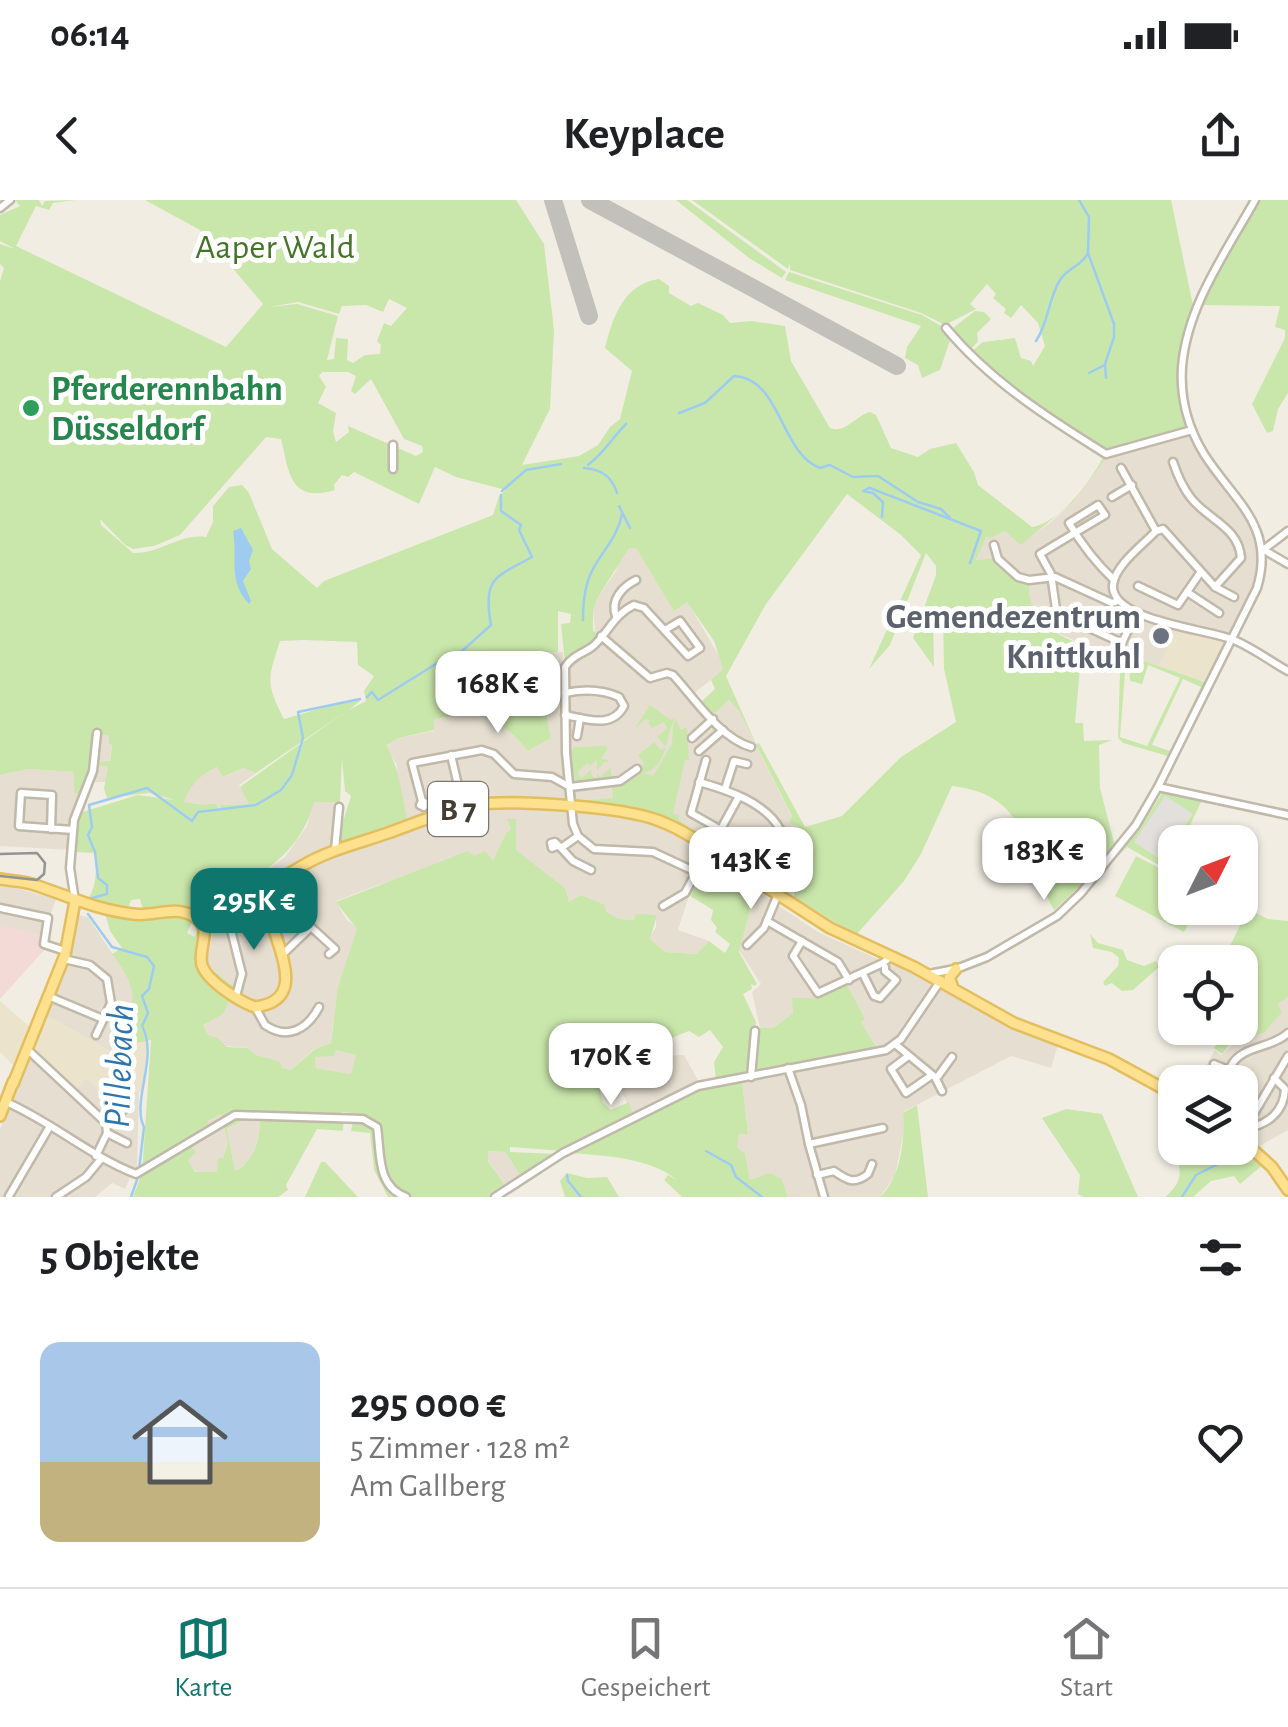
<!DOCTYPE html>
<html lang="de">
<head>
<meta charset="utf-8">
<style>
	body { margin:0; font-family:"Alegreya Sans",sans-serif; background:#f6f6f6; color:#202124; height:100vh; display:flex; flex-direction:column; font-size:38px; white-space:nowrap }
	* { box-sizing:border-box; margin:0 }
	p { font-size:32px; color:#757577 }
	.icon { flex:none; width:55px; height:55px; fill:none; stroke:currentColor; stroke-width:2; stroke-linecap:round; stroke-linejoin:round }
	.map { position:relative; height:997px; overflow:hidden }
	.side { display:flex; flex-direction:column; background:#fff; flex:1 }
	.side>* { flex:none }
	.needle { width:65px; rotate:48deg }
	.tools { position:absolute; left:1158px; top:625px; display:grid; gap:20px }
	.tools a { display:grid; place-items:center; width:100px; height:100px; border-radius:20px; background:#fff; box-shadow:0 2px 8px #0004; font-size:50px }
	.price { position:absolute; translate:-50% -85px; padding:0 22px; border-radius:20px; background:#fff; color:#222; font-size:32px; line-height:65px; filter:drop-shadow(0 2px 5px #0008) }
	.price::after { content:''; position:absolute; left:50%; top:60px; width:30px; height:22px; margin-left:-15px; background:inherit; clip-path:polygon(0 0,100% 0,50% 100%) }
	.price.on { background:#0f766e; color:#fff }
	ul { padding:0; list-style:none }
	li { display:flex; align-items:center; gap:30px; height:250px; padding:0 40px }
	li span { display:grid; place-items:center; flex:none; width:280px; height:200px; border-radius:20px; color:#555 }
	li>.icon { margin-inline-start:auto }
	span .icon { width:120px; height:120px; fill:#fffc; stroke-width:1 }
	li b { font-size:42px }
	h2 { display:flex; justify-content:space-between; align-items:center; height:120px; padding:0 40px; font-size:42px }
	.status { display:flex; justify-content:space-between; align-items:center; height:70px; padding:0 50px; background:#fff; direction:ltr }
	.status svg { height:28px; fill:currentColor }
	header { display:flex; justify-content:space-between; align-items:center; height:130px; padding:0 40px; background:#fff; font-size:45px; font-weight:700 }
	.tabs { display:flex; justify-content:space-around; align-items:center; height:140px; border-top:2px solid #e0e0e0; background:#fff; font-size:28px; color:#757577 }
	.tabs a { display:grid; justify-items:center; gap:5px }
	.tabs .on { color:#0f766e }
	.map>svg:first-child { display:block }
	.residential { fill:#e6dfd1 }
	.education { fill:#ebe3cc }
	.medical { fill:#f3dad6 }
	.green { fill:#cae7ab; fill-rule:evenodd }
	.parking { fill:#e2dfdc }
	.water { fill:#9eccf0 }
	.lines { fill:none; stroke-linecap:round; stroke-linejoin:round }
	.stream { stroke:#9eccf0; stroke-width:2.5 }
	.runway { stroke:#c2c0bb; stroke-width:18 }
	.minor-casing { stroke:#c0b8a9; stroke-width:11 }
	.major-casing { stroke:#e3be5f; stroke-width:14 }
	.minor { stroke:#fff; stroke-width:6 }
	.major { stroke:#fee18f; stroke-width:9 }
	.tram { stroke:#939393; stroke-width:2.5 }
	.leisure-dot { fill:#2e9e5b; stroke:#fff; stroke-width:4 }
	.worship-dot { fill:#6b7280; stroke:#fff; stroke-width:4 }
	.labels { text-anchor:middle; stroke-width:10; stroke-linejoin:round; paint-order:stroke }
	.shield { fill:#fff; stroke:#7b7770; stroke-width:2.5 }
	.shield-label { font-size:32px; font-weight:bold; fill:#433d33 }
	.park-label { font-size:35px; fill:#437427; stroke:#fff }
	.leisure-label { font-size:35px; font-weight:bold; fill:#27864d; stroke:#fff; text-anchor:start }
	.worship-label { font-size:35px; font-weight:bold; fill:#5b616d; stroke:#fff; text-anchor:end }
	.water-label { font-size:38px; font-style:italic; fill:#2d75ae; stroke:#fff }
</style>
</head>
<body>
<div class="status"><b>06:14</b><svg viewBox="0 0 49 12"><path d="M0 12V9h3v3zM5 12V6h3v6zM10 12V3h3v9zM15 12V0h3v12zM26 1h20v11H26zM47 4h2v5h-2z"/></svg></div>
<header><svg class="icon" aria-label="back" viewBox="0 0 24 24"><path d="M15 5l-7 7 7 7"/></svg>Keyplace<svg class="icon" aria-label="share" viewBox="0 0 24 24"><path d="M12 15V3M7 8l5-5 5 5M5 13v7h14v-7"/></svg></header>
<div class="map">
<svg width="1288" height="997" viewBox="0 0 1288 997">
	<rect width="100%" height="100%" fill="#f2ede3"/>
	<g class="residential">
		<polygon points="1189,233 1205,261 1248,319 1261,351 1254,386 1207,483 1121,453 1114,457 1057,433 1040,424 1018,376 998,359 976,360 985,337 991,338 1005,331 1021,344 1051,322 1073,302 1108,256"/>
		<polygon points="629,348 636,348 674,410 687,401 726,468 693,494 713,515 729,500 739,511 792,617 809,637 779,686 717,648 707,657 687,694 689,696 678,730 709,741 696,754 665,752 649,739 656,727 656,715 634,720 619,719 566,700 565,688 515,650 516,619 508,620 511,629 506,633 493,662 473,656 378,685 336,701 346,719 358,729 333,823 331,843 314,849 291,870 282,869 278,861 256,855 248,848 226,846 218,838 208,836 203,825 236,790 206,765 212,736 209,725 196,711 243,706 260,698 253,691 251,681 285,657 307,626 314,601 340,602 335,655 409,628 397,576 397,565 385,545 399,538 434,531 433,519 468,511 496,518 528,551 551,538 534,453 563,452 563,464 596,439 593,411 598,397 616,371 619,360"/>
		<polygon points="97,535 109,535 112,544 106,582 91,582 77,611 71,650 0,646 0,575 27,569 74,572"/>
		<polygon points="217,567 224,577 243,568 256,573 239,585 250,604 222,605 220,610 215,603 204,605 183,602 196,578"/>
		<polygon points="0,684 56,699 43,736 20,731 0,733"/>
		<polygon points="755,690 818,732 882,761 896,764 1019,830 1058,845 1051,868 1011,856 903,912 904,930 895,976 880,997 788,997 782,979 750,981 745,953 736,948 739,934 748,933 742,880 878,850 860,821 865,819 847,786 818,798 793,798 793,813 773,828 760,828 752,792 761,784 739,750"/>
		<polygon points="76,715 88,717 132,783 134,795 117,855 46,815 64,771"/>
		<polygon points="1288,797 1288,930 1258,947 1240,932 1240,882 1197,882 1215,850 1221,855 1239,839 1264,833 1281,812 1278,804"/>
		<polygon points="336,849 357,855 351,874 316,868 315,857"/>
		<polygon points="30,855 86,879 139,892 137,972 132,973 125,989 112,983 95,997 0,997 0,929"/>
		<polygon points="684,855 700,884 633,916 607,859"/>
		<polygon points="221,913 228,943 223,958 217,973 196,972 187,960 195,953 192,948 203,939 208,921"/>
		<polygon points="247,919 260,921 260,933 251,959 235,972 227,927"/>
		<polygon points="487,951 505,952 523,979 507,988 488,960"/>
	</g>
	<g class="education">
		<polygon points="1178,426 1225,443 1205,482 1158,467"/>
		<polygon points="0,801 31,828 15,867 0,852"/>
		<polygon points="46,815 117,855 122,846 147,838 143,892 125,891 113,905 86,879 75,891 33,850"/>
	</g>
	<polygon class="medical" points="5,726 45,737 46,748 0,799 0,729"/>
	<g class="green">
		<path d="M15,0H39L42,6L45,1L76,0L53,3L49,10L36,6L16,46L226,147L263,104L200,30L145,0H516L544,44L554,130L550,209L522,265L579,256L598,245L610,227L620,219L632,171L605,148C613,116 624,84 659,79L669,86V93L691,106L698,103L723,115L730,123L751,121L785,126L791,161L830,228C845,234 855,216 870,212L876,215L891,248L918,257L930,249L956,243L974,272L978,285L1032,327C1063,321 1091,280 1105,254L1108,256L1073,302L1021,345L1005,331L991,338L986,337L976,360L996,358L998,363L1029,381C1026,434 1074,439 1114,457L1082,447L1075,523H1083L1084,541L1112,540L1099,545L1100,588L1115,646L1092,675L1054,710C1022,652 1031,595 952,586L921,654L904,681L856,735L794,697L796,678L788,673L809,637L798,626L789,623L792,616L739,511L729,500L713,515L701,502L715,489L711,480L723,469L714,441L687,402L674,411L636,348H629L598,397L593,411V430L598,435L588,447L565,464L561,424L570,423L571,414L558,411V452L534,453L551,538L528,551C488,509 491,510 434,519V530L399,538L386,545C400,569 402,596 408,623L340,647L341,628L351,596L345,591L342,559L340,602H314C304,640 282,659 251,681L253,691L261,697L243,706L196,711L211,730L206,765L237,789L235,792L205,766L207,730L199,716L139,712L143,710L140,699L131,700L128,710L87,701C97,685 97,672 94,653L74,652L75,621L79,613L138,595L175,600L149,593L107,598L104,589L108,566H96V563L110,561L112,545L109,543V535H96V554L83,594L74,593V572L28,569L0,575V81L4,68L0,64V44L15,49L0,41V15L20,6ZM389,99L407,108L391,126L384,123L377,141L381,145L380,154L365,155L353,163L347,160L348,139L336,138L334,159L327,160L338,116L297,104L269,107L298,102L339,114L342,106L366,105L383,112ZM322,172H348L356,176L351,191L355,194L371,179L404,239L422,246L423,252L416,256L348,226L349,232L336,242L333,231L336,213L318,203L326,187L319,176ZM266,237L281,239C289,271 289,304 335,290L334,285L342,275L348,277L354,272L419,304L435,267L456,277L506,290L499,296L493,315L324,381L317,388L272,349L249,293L242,285L229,287L213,306V322L206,337C180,333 160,354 133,353L101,325L100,319L125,345L133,349L154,346L180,335ZM847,294L901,335L921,355L869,469L890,445L926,353L936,366V375L913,438L934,467L933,417L943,414L944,469L956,522L901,557L842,616L805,627L759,543L756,544L726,476L766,404ZM304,440L357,442L358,465L374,476L364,491L366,501L349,510L361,500L343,502L284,519C265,482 268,479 280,441ZM345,512L303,542L292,576L300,544L240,587L249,604L221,605L220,610L215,603L204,605L184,602C191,584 199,576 217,567L223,577L243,568L256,573Z"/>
		<polygon points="676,0 687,0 786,72 782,78 749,58"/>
		<polygon points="692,0 1171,0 1194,110 1184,132 1179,164 1182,210 1188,229 1109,253 1018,195 971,152 983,142 1015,138 1021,158 1031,161 1033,166 1045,146 1038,123 1021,105 1011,118 1004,113 1006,109 993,98 996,94 987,84 970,104 976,109 945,125 921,113 790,70 790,63 788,69"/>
		<polygon points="1258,0 1288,0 1288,193 1278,209 1273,231 1267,233 1252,204 1285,138 1285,130 1275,127 1280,106 1202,105"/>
		<polygon points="789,72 922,115 941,126 951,137 940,170 922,178 918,165 905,158 907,147 921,126 785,80"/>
		<polygon points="975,111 984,112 991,119 977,133 978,141 969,152 949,131"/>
		<path d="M1121,453L1207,483L1171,557L1123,543L1118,538L1120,472L1125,473L1120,537L1147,546L1180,478L1148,465L1142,484L1130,481L1129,463L1121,460ZM1183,479L1201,487L1170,551L1152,545Z"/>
		<path d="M650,505L671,520L676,517C663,536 671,564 644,573L640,570L644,563L638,555L654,542L661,550L666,547L657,537L667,528L664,522L652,528L648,523L650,520L646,519L635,528Z"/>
		<polygon points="676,519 681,530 687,527 689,560 685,560 673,614 679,615 679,620 711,642 620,607 576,603 575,596 578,601 613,598 612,586 579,587 616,585 637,571 653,576 672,544 673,526"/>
		<polygon points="606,546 608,548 601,559 608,560 609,563 606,561 597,570 597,560 590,566 588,563 578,571 579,576 582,578 591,569 592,576 597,578 597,573 600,577 610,568 612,577 598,579 598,582 575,581 570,553 574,547"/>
		<path d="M1162,593L1189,599L1192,596L1203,598L1182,642H1175V652L1167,664L1175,669V674L1127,647L1104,670L1133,633L1141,627ZM1165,596L1192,614L1162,660Z"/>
		<path d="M507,619H516V650L565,688L569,702L581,695L605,705L606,712L619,719L634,720L636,714L657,715L650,739L665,752L696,754L709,741L725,753L730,744L715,732L717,728L711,720L713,710L687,694L707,657L755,690L739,752L757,784L754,786L751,783L752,789L743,794L756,822L750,875L716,881L714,862L723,847L710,830L699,837L689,831L669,839L672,852L607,858L617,878L613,881L605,879L599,887L603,903L611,910L629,902L633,916L563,951L510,947V952L558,954L523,979L505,952L488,951V961L507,988L493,997H388L374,970L370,933L351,931L354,917L361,914L341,912L344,916L343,931L317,929L286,985L288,990L278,997H133L142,973L151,840L122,846C133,800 142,794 112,754L122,748L110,731L105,713L176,714L193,719L187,733L195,737L199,725L200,728L199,760L231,797L223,814L203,825L208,835L218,838L227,847L248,848L256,855L279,861L282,868L291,870L315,849L331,843L338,787L357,729L336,702L468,651L474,656L485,651L493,661L506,633L511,629ZM336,850L356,855L351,874L316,868L315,857L334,856ZM221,914L228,943L223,958H218L217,972H195L188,960L196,952L192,948L203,939V934L209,928L208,921ZM247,919L260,921C260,942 252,963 235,971L227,928Z"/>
		<polygon points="1136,656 1175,676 1175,708 1197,708 1184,732 1115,696"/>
		<polygon points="1240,705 1268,719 1288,721 1288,797 1278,804 1282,812 1264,833 1233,840 1222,854 1214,848 1224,835 1221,829 1240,828 1240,792 1254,762 1228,750 1246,713 1236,708"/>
		<polygon points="1090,734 1098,743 1123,750 1127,760 1144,766 1156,761 1159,767 1133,790 1122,791 1112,783 1105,786 1103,782 1118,766 1119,758 1112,752 1093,748"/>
		<polygon points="847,785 865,819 861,822 878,850 755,875 753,856 760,828 773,828 793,813 792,798 818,798"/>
		<path d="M742,880L748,934H739L737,948L745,953L750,980L770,973L782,979L788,997H682L664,980L668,975L677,980C649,957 605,956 571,953L574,948L703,886Z"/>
		<path d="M917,905L928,997H880C901,978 905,939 903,913Z"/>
		<polygon points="1066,909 1102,914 1138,997 1084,997 1078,994 1080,975 1042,918"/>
		<path d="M1240,941L1264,964L1240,984L1234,976L1211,981L1193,997H1165C1185,980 1180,971 1176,948H1240Z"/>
		<polygon points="321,962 325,962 358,997 305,997"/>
		<polygon points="567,973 587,978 607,977 619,997 565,997 560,981"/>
	</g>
	<polygon class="parking" points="1165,596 1192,613 1161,660 1134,642"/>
	<path class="water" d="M241,328L253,350L249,361L251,369L243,381L251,401L249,404C227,380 238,358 233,331Z"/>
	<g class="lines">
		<g class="stream">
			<polyline points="1079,0 1089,17 1088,53 1114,124 1114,137 1105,164 1106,178"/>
			<path d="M1036,141C1049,122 1048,99 1060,80C1068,67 1081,67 1088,53"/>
			<polyline points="1089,173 1105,165"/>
			<path d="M679,213L705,203L734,176C781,178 780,253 820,268L830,265L853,277L878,276L918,302L941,309L950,318"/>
			<path d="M588,265C607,250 610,240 626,224"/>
			<path d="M584,268C602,269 612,277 617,293"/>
			<polyline points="869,288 863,291 873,293 883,302 882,317"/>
			<polyline points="870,288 981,331 970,363"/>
			<polyline points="502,291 526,270 561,264"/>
			<polyline points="619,306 630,328"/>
			<path d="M583,420C583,404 584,386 592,371C602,351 618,337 622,314"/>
			<path d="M367,497L372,492L378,500L439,462L452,460L491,425C482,376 497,377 532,357L519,330L521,325L501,311V295"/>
			<polyline points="92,698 107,694 107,685 98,678 95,652 88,635 92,627 89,605 147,588 192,621 198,612 256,605 281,590 292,575 303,538 298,512 360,499"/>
			<path d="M88,714L112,747L147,757L154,766L149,789L142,796L148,813L142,826C159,857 131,901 144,927L139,970"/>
			<polyline points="706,951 731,965 736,977 762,997"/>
			<polyline points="567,975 568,981 581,997"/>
			<polyline points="131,997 138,977"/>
			<polyline points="1182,997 1196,975 1220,963"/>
		</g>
		<g class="runway">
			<polyline points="553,0 589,116"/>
			<polyline points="590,0 897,166"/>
		</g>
		<defs>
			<g id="minor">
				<polyline points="0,8 10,0"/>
				<path d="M946,128C990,181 1048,218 1106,254L1192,230"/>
				<polyline points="393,245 393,269"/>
				<path d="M1173,262C1177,274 1183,288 1191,298C1207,319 1239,327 1241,358L1215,387L1234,397"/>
				<polyline points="1121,268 1156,331"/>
				<polyline points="1112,297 1132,285"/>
				<path d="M1156,331C1143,345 1115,365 1113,385C1110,421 1208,429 1234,440C1253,448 1270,461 1288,471"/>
				<polyline points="1156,331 1163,329 1215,387"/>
				<polyline points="994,345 998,359 1018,377 1029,380 1055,377 1112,403 1118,401"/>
				<polyline points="1263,350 1288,331"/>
				<polyline points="1264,350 1288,364"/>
				<path d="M1114,380C1096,363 1082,345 1069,323L1098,305L1105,315C1083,328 1061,341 1040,354L1051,374L1056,409L1061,415L1122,443L1136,413"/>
				<polyline points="1138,386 1178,405 1200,373"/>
				<polyline points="1187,392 1219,413"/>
				<path d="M616,416C610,400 622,387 636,380"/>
				<path d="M665,430L680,421L700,448L688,456L644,408L634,405C613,415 608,434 592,447C582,454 572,456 565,467L566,553L573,624L578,636L594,649L653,652L696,672"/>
				<path d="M601,436L650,478L667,473L673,475C695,499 720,538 751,547"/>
				<polyline points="1119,455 1122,443"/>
				<path d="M565,493C584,489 601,489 619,497L624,506C612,529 587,519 565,515"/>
				<polyline points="577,536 580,518"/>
				<polyline points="692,538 713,519"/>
				<polyline points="699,551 723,530"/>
				<polyline points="451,555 463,607"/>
				<polyline points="706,560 691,613 721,630"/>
				<path d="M699,582C728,590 767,603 781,631L765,659L721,631"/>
				<polyline points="1158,587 1288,615"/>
				<polyline points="725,589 734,561 747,564"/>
				<polyline points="422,601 412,563 482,550 494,554 514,574 552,577 570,587 620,581 637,569"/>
				<polygon points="422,601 426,603 424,607 420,605"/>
				<polyline points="51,629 52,595 21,593 19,626 73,630"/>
				<polyline points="578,636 561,648 573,661 591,670"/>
				<polyline points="557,646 552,648 551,643 555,642 561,648"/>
				<polyline points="710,649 738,598"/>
				<polyline points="335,650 339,607"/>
				<polyline points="75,701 70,668 74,620 93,571 97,533"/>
				<polyline points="663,706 685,693 709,648"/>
				<polyline points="0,708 48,718 44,744 65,751"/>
				<polyline points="226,710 242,774 236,796"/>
				<polyline points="767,721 838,762 849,780"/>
				<polyline points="802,741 793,756 818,793 883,763 891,756"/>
				<polyline points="747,745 764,728 778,694"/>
				<polyline points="283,754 311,727 335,749 329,754"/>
				<polyline points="64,759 90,765 107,779 111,803 96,835"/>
				<path d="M956,769L987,757L1057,716L1081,693L1136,625L1158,587L1257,388C1276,326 1234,301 1204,254C1188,228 1180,197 1182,167C1187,106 1226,52 1255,0"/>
				<polyline points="929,774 955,769"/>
				<polyline points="864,776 874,796 880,798 896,780 885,771 885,767"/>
				<polyline points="48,796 103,819"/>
				<path d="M255,807L265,825C287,840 307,830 319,807"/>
				<polyline points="895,844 935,877 942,891"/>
				<polyline points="27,849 106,923 107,933 96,956"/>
				<polyline points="907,857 891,869 906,893 932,875"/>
				<polyline points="1214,864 1231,871"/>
				<polyline points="788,868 801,905 809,944 883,928"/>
				<polyline points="751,877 755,831"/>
				<polyline points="936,879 952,857"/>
				<polyline points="1214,882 1221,882"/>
				<path d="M1233,882L1231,866C1242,845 1271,849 1288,833"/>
				<polyline points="1240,891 1259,905"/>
				<path d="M6,902C52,922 88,955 136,974L235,915L363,919L377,927C381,953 376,986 406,997"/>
				<polyline points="107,926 125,908 122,895 128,897 126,901"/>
				<path d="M1248,928C1269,924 1284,911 1285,889L1274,878"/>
				<polyline points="107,933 127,943"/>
				<polyline points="1240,937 1288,856"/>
				<polyline points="809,944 824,997"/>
				<path d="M817,975L834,971C847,980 854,985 868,974L872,964"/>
				<polyline points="9,996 50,926"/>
				<polyline points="56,997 86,977 101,959"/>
				<polyline points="495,997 563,953 698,886 886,850 901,839 941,780"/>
			</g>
			<g id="major">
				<path d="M0,679C12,681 26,681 38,686C70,697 98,710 133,714C153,717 174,705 193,716C215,729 197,747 202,765C207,781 240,802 255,807C320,799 260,726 270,696C274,681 290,673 302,666C328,650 360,643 388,633C416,623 446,610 475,605C513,599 622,607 657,620C696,634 726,663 761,684"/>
				<polyline points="760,683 830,728 914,767 1014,823 1109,859 1175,895"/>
				<polyline points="952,785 949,778 956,769"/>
				<polyline points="13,884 65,755 75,701"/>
				<polyline points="0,916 13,882"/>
				<polyline points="1240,938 1272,967 1288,990"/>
			</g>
		</defs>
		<use href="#minor" class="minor-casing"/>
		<use href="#major" class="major-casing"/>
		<use href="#minor" class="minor"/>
		<use href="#major" class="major"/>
		<polyline class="tram" points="0,654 37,653 45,663 44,674 37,680 0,676"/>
	</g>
	<circle class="leisure-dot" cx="31" cy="208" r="10"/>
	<circle class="worship-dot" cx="1161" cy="436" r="10"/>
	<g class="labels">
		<rect class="shield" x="428" y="582" width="60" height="54" rx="8"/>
		<g class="shield-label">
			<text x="458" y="620">B 7</text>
		</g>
		<g class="park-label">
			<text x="275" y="58">Aaper Wald</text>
		</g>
		<g class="leisure-label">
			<text x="51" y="200">Pferderennbahn<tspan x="51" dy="40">Düsseldorf</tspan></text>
		</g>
		<g class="worship-label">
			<text x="1141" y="428">Gemendezentrum<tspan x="1141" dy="40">Knittkuhl</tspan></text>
		</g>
		<g class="water-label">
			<text transform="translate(118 866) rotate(-88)" y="13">Pillebach</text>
		</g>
	</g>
</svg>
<div class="tools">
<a><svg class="needle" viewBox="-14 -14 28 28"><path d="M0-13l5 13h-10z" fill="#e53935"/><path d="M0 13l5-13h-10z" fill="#757577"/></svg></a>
<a><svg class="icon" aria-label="locate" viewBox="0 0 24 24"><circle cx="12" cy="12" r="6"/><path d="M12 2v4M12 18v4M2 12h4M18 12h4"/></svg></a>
<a><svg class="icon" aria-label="layers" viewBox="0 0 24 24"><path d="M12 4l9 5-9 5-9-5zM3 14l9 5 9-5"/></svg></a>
</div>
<b class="price" style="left:498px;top:536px">168K €</b>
<b class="price" style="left:1044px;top:703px">183K €</b>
<b class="price" style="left:751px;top:712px">143K €</b>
<b class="price on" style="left:254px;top:753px">295K €</b>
<b class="price" style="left:611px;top:908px">170K €</b>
</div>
<section class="side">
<h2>5 Objekte<svg class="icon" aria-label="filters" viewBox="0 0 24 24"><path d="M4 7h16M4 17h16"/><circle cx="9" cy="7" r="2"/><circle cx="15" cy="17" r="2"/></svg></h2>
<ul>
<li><span style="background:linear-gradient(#a9c7e8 60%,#c2b280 0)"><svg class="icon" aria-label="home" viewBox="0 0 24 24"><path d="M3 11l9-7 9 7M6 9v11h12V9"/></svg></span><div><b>295 000 €</b><p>5 Zimmer · 128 m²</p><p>Am Gallberg</p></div><svg class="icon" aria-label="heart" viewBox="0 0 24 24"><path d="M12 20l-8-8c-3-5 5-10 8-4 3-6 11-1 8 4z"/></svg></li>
</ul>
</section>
<nav class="tabs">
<a class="on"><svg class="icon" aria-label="map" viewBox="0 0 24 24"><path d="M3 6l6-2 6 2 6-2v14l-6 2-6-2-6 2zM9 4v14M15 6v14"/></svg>Karte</a>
<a><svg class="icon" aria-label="saved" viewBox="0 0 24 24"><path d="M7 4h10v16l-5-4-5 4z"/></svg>Gespeichert</a>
<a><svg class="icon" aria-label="home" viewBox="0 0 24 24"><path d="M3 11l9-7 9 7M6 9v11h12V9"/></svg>Start</a>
</nav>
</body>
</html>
